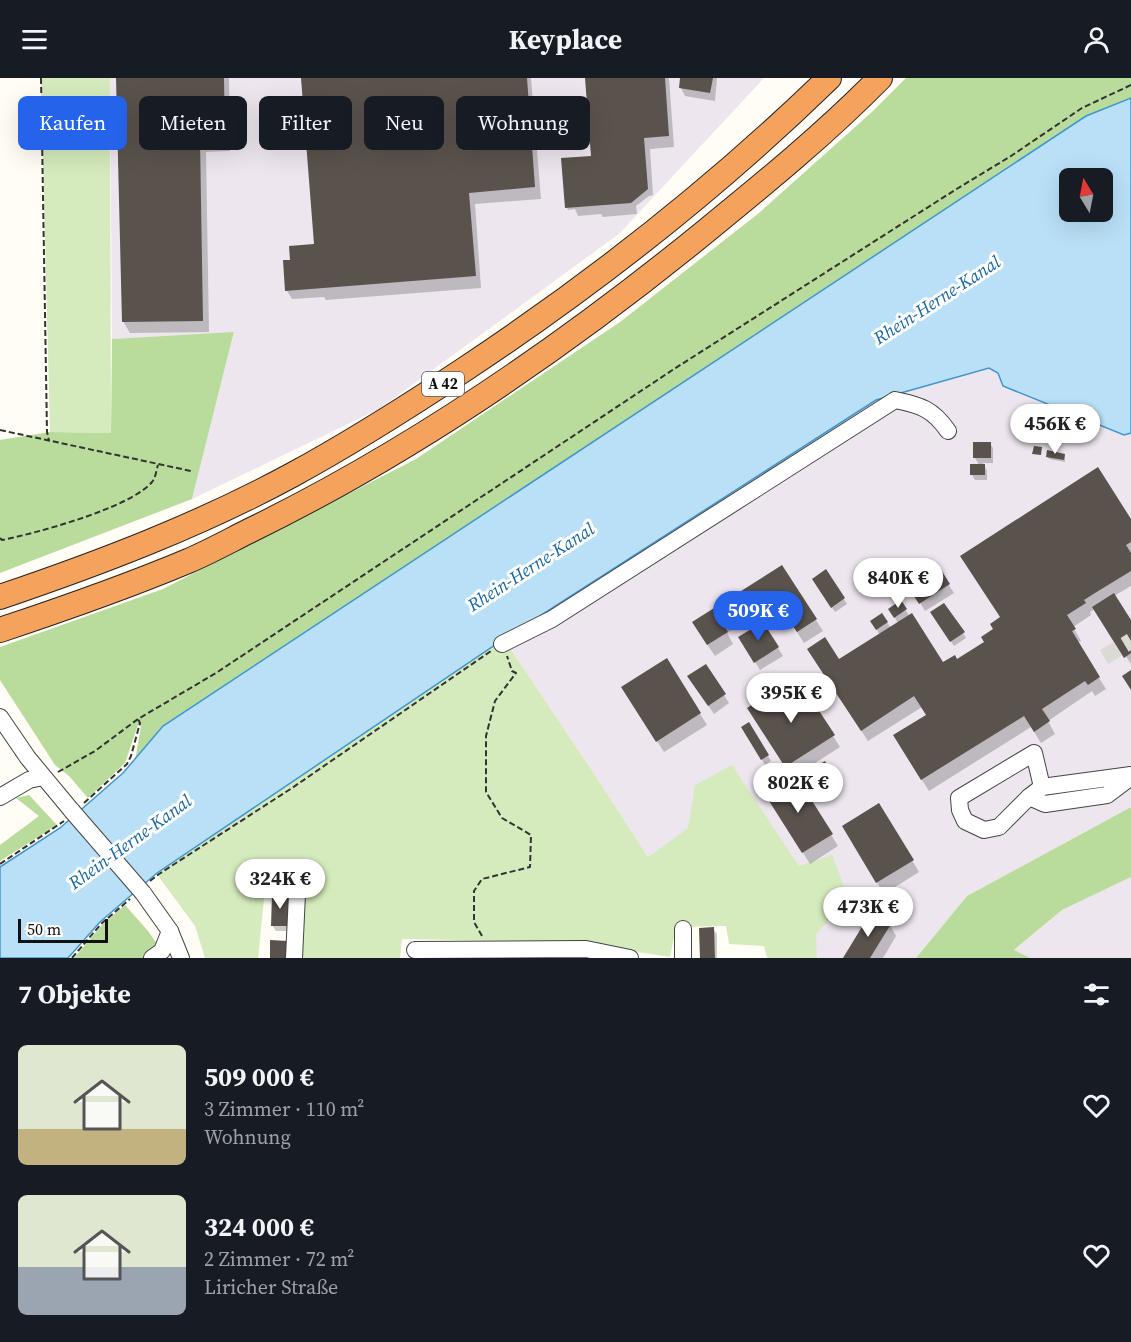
<!DOCTYPE html>
<html lang="de">
<head>
<meta charset="utf-8">
<style>
	body { margin:0; font-family:"Source Serif 4",serif; background:#242831; color:#f1f3f6; height:100vh; display:flex; flex-direction:column; font-size:22px; white-space:nowrap }
	* { box-sizing:border-box; margin:0 }
	p { font-size:20px; color:#9ea1a6 }
	.icon { flex:none; width:33px; height:33px; fill:none; stroke:currentColor; stroke-width:2; stroke-linecap:round; stroke-linejoin:round }
	.map { position:relative; height:880px; overflow:hidden }
	.drawer { display:flex; flex-direction:column; background:#171b24; flex:1 }
	.drawer>* { flex:none }
	.top-card { position:absolute; left:18px; top:18px; width:600px; height:54px; display:flex; gap:12px }
	.needle { width:39px; rotate:350deg }
	.controls { position:absolute; left:1059px; top:90px; display:grid; gap:12px }
	.controls a { display:grid; place-items:center; width:54px; height:54px; border-radius:9px; background:#171b24; box-shadow:0 6px 24px #0002; font-size:30px }
	.scale { position:absolute; left:18px; bottom:15px; width:90px; box-sizing:border-box; padding-left:6px; border:3px solid #111; border-top:0; font-size:16px; line-height:21px; white-space:nowrap; color:#111; -webkit-text-stroke:4px #fff; paint-order:stroke }
	.price { position:absolute; translate:-50% -51px; padding:0 14px; border-radius:21px; background:#fff; color:#222; font-size:20px; line-height:39px; filter:drop-shadow(0 2px 3px #0008) }
	.price::after { content:''; position:absolute; left:50%; top:36px; width:18px; height:14px; margin-left:-9px; background:inherit; clip-path:polygon(0 0,100% 0,50% 100%) }
	.price.current { background:#2563eb; color:#fff }
	ul { padding:0; list-style:none }
	li { display:flex; align-items:center; gap:18px; height:150px; padding:0 18px }
	li span { display:grid; place-items:center; flex:none; width:168px; height:120px; border-radius:9px; color:#555 }
	li>.icon { margin-inline-start:auto }
	span .icon { width:72px; height:72px; fill:#fffc; stroke-width:1 }
	li b { font-size:26px }
	h2 { display:flex; justify-content:space-between; align-items:center; height:72px; padding:0 18px; font-size:26px }
	.pill { padding:0 21px; border-radius:9px; background:#171b24; box-shadow:0 6px 24px #0002; font-size:21px; line-height:54px }
	.pill.current { background:#2563eb; color:#fff }
	header { display:flex; justify-content:space-between; align-items:center; height:78px; padding:0 18px; background:#171b24; font-size:27px; font-weight:700 }
	.map>svg:first-child { display:block }
	.industrial { fill:#eee6ef }
	.green { fill:#d5ebbd }
	.forest { fill:#b9dc9c }
	.water { fill:#b9e0f7; stroke:#3f96cf; stroke-width:1.5; fill-rule:evenodd }
	.shadow { fill:#0003 }
	.building { fill:#5a524d }
	.lines { fill:none; stroke-linecap:round; stroke-linejoin:round }
	.minor-tunnel { stroke:#dbdad3; stroke-width:16; stroke-dasharray:16 8; stroke-linecap:butt }
	.minor-casing { stroke:#444; stroke-width:18 }
	.highway-casing { stroke:#222; stroke-width:26 }
	.path { stroke:#333; stroke-width:2; stroke-dasharray:6 3; stroke-linecap:butt }
	.minor { stroke:#fff; stroke-width:16 }
	.highway { stroke:#f5a25d; stroke-width:24 }
	.minor-bridge-casing { stroke:#444; stroke-width:18; stroke-linecap:butt }
	.minor-bridge { stroke:#fff; stroke-width:16 }
	.labels { text-anchor:middle; stroke-width:6; stroke-linejoin:round; paint-order:stroke }
	.shield { fill:#fff; stroke:#585858; stroke-width:1.5 }
	.shield-label { font-size:15px; font-weight:bold; fill:#111 }
	.water-label { font-size:18px; font-style:italic; fill:#1768a6; stroke:#fff }
</style>
</head>
<body>
<header><svg class="icon" aria-label="menu" viewBox="0 0 24 24"><path d="M4 6h16M4 12h16M4 18h16"/></svg>Keyplace<svg class="icon" aria-label="person" viewBox="0 0 24 24"><circle cx="12" cy="8" r="4"/><path d="M4 21q1-7 8-7t8 7"/></svg></header>
<div class="map">
<svg width="1131" height="880" viewBox="0 0 1131 880">
	<rect width="100%" height="100%" fill="#fffdf5"/>
	<g class="industrial">
		<polygon points="110,0 764,0 619,156 379,331 192,421 234,255 112,261"/>
		<polygon points="989,290 998,294 1003,308 1124,357 1131,355 1131,729 967,818 916,880 779,880 689,750 648,779 593,694 504,561 876,322"/>
		<polygon points="1131,799 1131,880 1030,880 1013,873 1062,832"/>
	</g>
	<g class="green">
		<polygon points="41,0 110,0 111,355 50,354"/>
		<polygon points="504,561 593,694 648,779 688,750 695,707 732,687 799,788 832,777 849,821 816,856 817,880 767,880 764,868 729,866 726,848 676,849 670,879 572,864 402,861 400,880 302,880 307,787 268,781 258,880 205,880 195,848 156,795"/>
	</g>
	<g class="forest">
		<polygon points="906,0 1131,0 1131,20 1087,38 163,648 135,683 141,648 138,647 125,685 88,720 69,698 55,687 0,602 0,569 163,511 416,381 620,244 759,135 873,33"/>
		<polygon points="234,254 192,421 0,495 0,362 50,354 111,355 112,261"/>
		<polygon points="29,717 57,747 0,783 0,767 39,738 16,720"/>
		<polygon points="1131,729 1131,799 1062,832 1014,872 1030,880 916,880 967,818"/>
		<polygon points="125,827 148,853 167,880 74,880 102,847"/>
	</g>
	<path class="water" d="M1131,20V355L1124,357L1003,308L998,295L989,290L876,322L504,561L157,795L100,844L68,880H0V789L60,750L123,695L163,648L1086,38ZM1070,100H1102V134H1070Z"/>
	<g class="shadow">
		<polygon points="118,0 229,0 230,73 206,74 209,254 130,255 123,243"/>
		<polygon points="302,0 531,0 541,121 475,126 481,210 326,222 324,219 292,221 287,213 284,184 292,183 316,168"/>
		<polygon points="587,0 669,0 674,69 650,71 653,117 649,118 636,128 637,136 603,139 601,136 578,138 575,131 568,132 567,130 593,79"/>
		<polygon points="682,0 717,0 715,23 685,18 681,10"/>
		<polygon points="990,365 993,370 993,385 983,385 987,393 987,402 975,402 972,397 979,387 975,380"/>
		<polygon points="1065,377 1065,384 1049,381 1048,379"/>
		<polygon points="1131,443 1131,508 1114,518 1131,545 1131,586 1095,531 1090,534 1091,537 1073,549 1081,563 1077,565 1106,611 1095,618 1092,613 1048,643 1055,656 1041,665 1031,649 929,713 901,669 928,638 922,629 868,663 815,583 839,583 880,557 872,544 882,537 891,550 898,545 890,532 900,524 943,587 957,583 986,565"/>
		<polygon points="782,489 823,553 804,565 783,532 766,542 761,534 727,555 733,566 715,578 700,556"/>
		<polygon points="939,492 954,515 925,533 911,509"/>
		<polygon points="826,493 847,526 835,534 817,507"/>
		<polygon points="935,540 963,555 966,560 954,568"/>
		<polygon points="763,546 783,578 760,592 740,559"/>
		<polygon points="666,582 707,647 664,674 630,621"/>
		<polygon points="694,606 724,617 729,625 714,636"/>
		<polygon points="795,622 833,658 840,669 795,698 838,768 810,786 773,726 792,699 756,642"/>
		<polygon points="749,646 771,683 765,687 743,650"/>
		<polygon points="825,685 838,708 821,718 807,695"/>
		<polygon points="879,727 919,794 884,816 844,749"/>
		<polygon points="274,817 290,853 276,853 272,847"/>
		<polygon points="890,847 896,858 883,880 845,880"/>
		<polygon points="713,851 717,856 717,880 701,880"/>
	</g>
	<g class="building">
		<polygon points="116,0 224,0 225,62 200,63 203,243 122,244"/>
		<polygon points="301,0 527,0 535,109 469,115 476,198 285,213 283,182 290,182 289,168 314,166"/>
		<polygon points="585,0 665,0 669,58 644,60 648,111 631,125 565,130 561,80 591,78"/>
		<polygon points="680,0 713,0 710,15 679,10"/>
		<rect x="973" y="364" width="18" height="16"/>
		<polygon points="1034,368 1042,369 1041,377 1032,376"/>
		<polygon points="1047,372 1065,376 1064,382 1046,379"/>
		<rect x="970" y="386" width="15" height="11"/>
		<polygon points="1098,389 1131,441 1131,464 1126,467 1131,475 1131,493 1095,515 1084,522 1086,525 1067,537 1076,551 1072,553 1100,599 1088,607 1085,603 1042,631 1050,643 1034,654 1024,638 921,702 893,657 926,637 914,618 861,653 807,571 825,559 839,581 912,535 943,584 955,577 957,581 984,564 981,559 993,551 990,546 1000,539 960,478"/>
		<polygon points="782,487 817,541 797,554 775,521 758,532 753,523 721,543 728,554 707,567 692,544"/>
		<polygon points="940,490 950,506 919,526 908,509"/>
		<polygon points="826,491 845,520 831,530 812,501"/>
		<polygon points="1114,515 1131,542 1131,575 1124,580 1092,529"/>
		<polygon points="901,522 907,531 894,540 888,531"/>
		<polygon points="944,525 965,554 950,564 930,534"/>
		<polygon points="882,535 888,544 876,552 870,543"/>
		<polygon points="763,544 779,569 754,585 738,559"/>
		<polygon points="667,580 701,635 656,664 621,609"/>
		<polygon points="706,586 726,616 708,628 687,598"/>
		<polygon points="1131,592 1131,612 1122,598"/>
		<polygon points="786,605 795,620 806,613 835,657 785,689 747,630"/>
		<polygon points="749,644 769,677 761,682 741,649"/>
		<polygon points="825,683 836,702 816,714 805,695"/>
		<polygon points="795,696 833,756 802,775 764,715"/>
		<polygon points="879,725 914,782 876,805 842,748"/>
		<polygon points="272,816 289,816 288,848 271,848"/>
		<polygon points="871,834 891,846 870,880 843,880"/>
		<polygon points="714,849 715,880 700,880 699,850"/>
		<polygon points="270,862 288,863 287,880 270,880"/>
	</g>
	<g class="lines">
		<polyline class="minor-tunnel" points="1104,579 1131,563"/>
		<defs>
			<g id="minor">
				<path d="M502,566L552,541L895,322C920,327 933,331 948,353"/>
				<polyline points="0,639 28,680 72,733"/>
				<polyline points="1131,697 1042,709 1029,719 1045,726 1107,717 1131,699"/>
				<polyline points="0,719 29,702 43,699"/>
				<polyline points="1029,719 999,749 984,752 965,743 960,732 959,720 1034,675 1042,709"/>
				<polyline points="143,815 170,853 181,880"/>
				<polyline points="415,872 586,871 630,880"/>
				<polyline points="152,880 162,873 170,853"/>
				<polyline points="294,880 297,816"/>
				<polyline points="683,880 683,851"/>
			</g>
			<g id="highway">
				<path d="M0,519C100,485 200,447 292,397C351,365 406,330 462,293C592,207 716,110 829,0"/>
				<path d="M0,552C63,531 126,509 188,483C209,474 229,463 249,453C413,373 565,268 706,153C766,104 826,55 880,0"/>
			</g>
		</defs>
		<use href="#minor" class="minor-casing"/>
		<use href="#highway" class="highway-casing"/>
		<g class="path">
			<polyline points="41,0 47,354 49,363"/>
			<polyline points="0,352 191,393"/>
			<path d="M0,460L2,462C37,455 130,430 152,404C156,399 156,393 158,387"/>
			<polyline points="58,694 95,673 138,641 216,595 674,291 955,112 1011,78 1082,30 1131,7"/>
			<polyline points="84,725 127,686 131,678 140,645 138,641"/>
			<polyline points="0,786 64,743"/>
			<polyline points="150,803 159,796 292,710 491,573"/>
			<polyline points="482,858 474,844 474,813 482,801 530,789 531,757 502,740 486,714 486,658 495,623 516,595 512,593 507,578"/>
			<polyline points="72,880 101,846 130,821"/>
		</g>
		<use href="#minor" class="minor"/>
		<use href="#highway" class="highway"/>
		<defs>
			<polyline id="minor-bridge" points="72,733 143,815"/>
		</defs>
		<use href="#minor-bridge" class="minor-bridge-casing"/>
		<use href="#minor-bridge" class="minor-bridge"/>
	</g>
	<g class="labels">
		<rect class="shield" x="422" y="294" width="42" height="24" rx="4.5"/>
		<g class="shield-label">
			<text x="443" y="311">A 42</text>
		</g>
		<g class="water-label">
			<text transform="translate(937 222) rotate(-33)" y="6">Rhein-Herne-Kanal</text>
			<text transform="translate(531 489) rotate(-33)" y="6">Rhein-Herne-Kanal</text>
			<text transform="translate(130 764) rotate(-36)" y="6">Rhein-Herne-Kanal</text>
		</g>
	</g>
</svg>
<div class="controls">
<a><svg class="needle" viewBox="-14 -14 28 28"><path d="M0-13l5 13h-10z" fill="#e53935"/><path d="M0 13l5-13h-10z" fill="#9ea1a6"/></svg></a>
</div>
<div class="scale">50 m</div>
<b class="price" style="left:1055px;top:377px">456K €</b>
<b class="price" style="left:898px;top:531px">840K €</b>
<b class="price current" style="left:758px;top:564px">509K €</b>
<b class="price" style="left:791px;top:646px">395K €</b>
<b class="price" style="left:798px;top:736px">802K €</b>
<b class="price" style="left:280px;top:832px">324K €</b>
<b class="price" style="left:868px;top:860px">473K €</b>
<div class="top-card">
<a class="pill current">Kaufen</a>
<a class="pill">Mieten</a>
<a class="pill">Filter</a>
<a class="pill">Neu</a>
<a class="pill">Wohnung</a>
</div>
</div>
<section class="drawer">
<h2>7 Objekte<svg class="icon" aria-label="filters" viewBox="0 0 24 24"><path d="M4 7h16M4 17h16"/><circle cx="9" cy="7" r="2"/><circle cx="15" cy="17" r="2"/></svg></h2>
<ul>
<li><span style="background:linear-gradient(#dfe7d0 70%,#c2b280 0)"><svg class="icon" aria-label="home" viewBox="0 0 24 24"><path d="M3 11l9-7 9 7M6 9v11h12V9"/></svg></span><div><b>509 000 €</b><p>3 Zimmer · 110 m²</p><p>Wohnung</p></div><svg class="icon" aria-label="heart" viewBox="0 0 24 24"><path d="M12 20l-8-8c-3-5 5-10 8-4 3-6 11-1 8 4z"/></svg></li>
<li><span style="background:linear-gradient(#dfe7d0 60%,#9aa5b1 0)"><svg class="icon" aria-label="home" viewBox="0 0 24 24"><path d="M3 11l9-7 9 7M6 9v11h12V9"/></svg></span><div><b>324 000 €</b><p>2 Zimmer · 72 m²</p><p>Liricher Straße</p></div><svg class="icon" aria-label="heart" viewBox="0 0 24 24"><path d="M12 20l-8-8c-3-5 5-10 8-4 3-6 11-1 8 4z"/></svg></li>
</ul>
</section>
</body>
</html>
